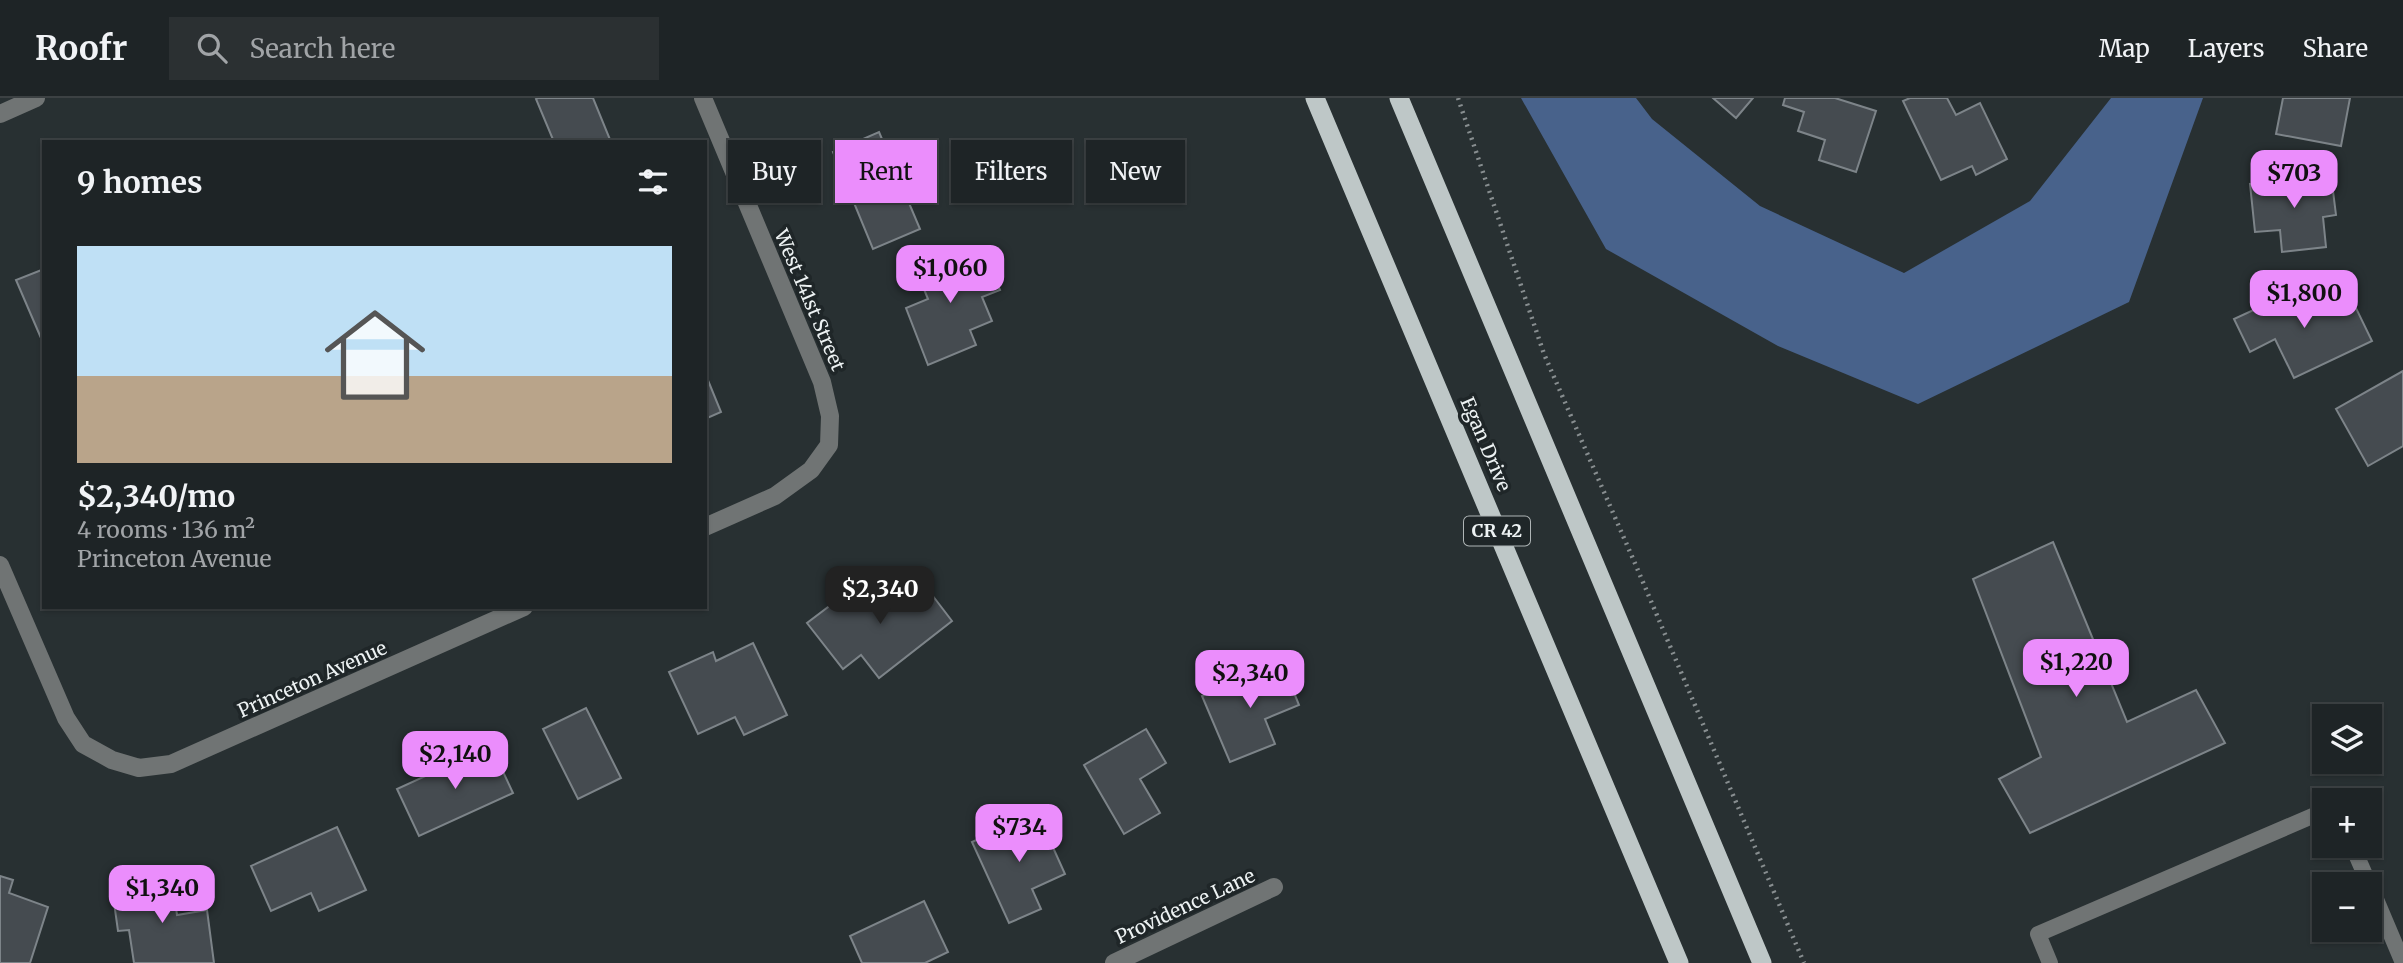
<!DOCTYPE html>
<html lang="en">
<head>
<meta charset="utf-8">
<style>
	body { margin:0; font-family:Merriweather,serif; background:#2b3032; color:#f1f3f6; height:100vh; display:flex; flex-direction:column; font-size:26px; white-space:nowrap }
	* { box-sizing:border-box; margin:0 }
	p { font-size:23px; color:#a1a4a7 }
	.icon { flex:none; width:38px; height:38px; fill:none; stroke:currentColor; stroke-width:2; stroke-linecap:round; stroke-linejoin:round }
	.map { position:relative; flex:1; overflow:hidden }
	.panel { position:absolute; left:42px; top:42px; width:665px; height:469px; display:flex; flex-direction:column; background:#1e2426; border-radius:0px; box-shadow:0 2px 5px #0004,0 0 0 2px #3c4143 }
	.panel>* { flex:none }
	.guide { position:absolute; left:728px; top:42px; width:665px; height:63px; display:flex; gap:14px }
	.controls { position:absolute; left:2312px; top:606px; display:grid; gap:14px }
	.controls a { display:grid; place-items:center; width:70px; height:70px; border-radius:0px; background:#1e2426; box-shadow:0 2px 5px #0004,0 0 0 2px #3c4143; font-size:35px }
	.price { position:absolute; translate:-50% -60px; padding:0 16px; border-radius:14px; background:#eb8dfc; color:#111; font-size:23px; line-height:46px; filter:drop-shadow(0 2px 4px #0008) }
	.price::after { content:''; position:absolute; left:50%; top:42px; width:21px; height:16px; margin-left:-10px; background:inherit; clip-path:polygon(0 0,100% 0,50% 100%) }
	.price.active { background:#222; color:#fff }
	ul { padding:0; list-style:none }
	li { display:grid; align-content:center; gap:14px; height:371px; padding:0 35px }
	li span { display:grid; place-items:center; height:217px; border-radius:0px; color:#555 }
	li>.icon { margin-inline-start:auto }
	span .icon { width:126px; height:126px; fill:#fffc; stroke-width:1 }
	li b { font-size:30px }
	h2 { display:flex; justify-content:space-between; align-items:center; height:84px; padding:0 35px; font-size:30px }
	.chip { padding:0 24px; border-radius:0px; background:#1e2426; box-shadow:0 2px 5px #0004,0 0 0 2px #3c4143; font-size:24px; line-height:63px }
	.chip.active { background:#eb8dfc; color:#111 }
	header { display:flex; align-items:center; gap:42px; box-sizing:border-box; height:98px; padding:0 35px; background:#1e2426; border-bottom:2px solid #3c4143 }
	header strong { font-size:33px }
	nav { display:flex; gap:38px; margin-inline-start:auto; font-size:24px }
	.search { width:490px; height:63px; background:#2b3032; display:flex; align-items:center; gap:18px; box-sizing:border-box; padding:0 24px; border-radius:0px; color:#a1a4a7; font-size:26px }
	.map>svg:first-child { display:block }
	.water { fill:#48628b }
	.building { fill:#454b50; stroke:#7d8489; stroke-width:2 }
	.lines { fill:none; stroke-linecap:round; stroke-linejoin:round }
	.path { stroke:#888e90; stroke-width:4.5; stroke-dasharray:2 5; stroke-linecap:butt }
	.service { stroke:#707474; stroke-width:16 }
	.minor { stroke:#707474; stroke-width:18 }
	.trunk { stroke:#bec7c7; stroke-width:19 }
	.labels { text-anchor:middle; stroke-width:7; stroke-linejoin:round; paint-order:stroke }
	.shield { fill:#1f2628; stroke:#afb5b6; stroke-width:2 }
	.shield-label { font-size:18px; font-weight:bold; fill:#edf2f3 }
	.street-label { font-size:19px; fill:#edf2f3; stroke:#1f2628 }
</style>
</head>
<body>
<header>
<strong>Roofr</strong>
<div class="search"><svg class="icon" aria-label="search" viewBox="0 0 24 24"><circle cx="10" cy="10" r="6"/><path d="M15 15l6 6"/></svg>Search here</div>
<nav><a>Map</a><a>Layers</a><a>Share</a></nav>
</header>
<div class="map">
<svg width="2403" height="865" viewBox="0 0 2403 865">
	<rect width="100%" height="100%" fill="#283032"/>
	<polygon class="water" points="1521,0 1636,0 1652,21 1760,108 1904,175 2030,103 2111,0 2203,0 2129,204 1918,306 1778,248 1606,151"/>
	<g class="building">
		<polygon points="538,0 593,0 611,44 554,44 536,1"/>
		<polygon points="1713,0 1753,0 1736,20"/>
		<polygon points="1785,0 1835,0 1876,13 1856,74 1819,62 1825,42 1798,33 1804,14 1783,7"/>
		<polygon points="1910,0 1947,0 1956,17 1980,5 2007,61 1976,77 1972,68 1941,82 1903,3"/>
		<polygon points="2283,0 2350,0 2341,48 2276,36"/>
		<polygon points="879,34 920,131 873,151 833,54"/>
		<polygon points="2331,77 2336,117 2323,119 2326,149 2282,154 2280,132 2255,134 2250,86"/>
		<polygon points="962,149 973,177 990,169 1000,192 982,199 992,223 970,232 976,247 928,267 906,210 928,201 915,169"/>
		<polygon points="44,171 44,247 16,182"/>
		<polygon points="2310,186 2320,207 2333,200 2340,213 2354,206 2372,243 2294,280 2275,241 2250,254 2234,221"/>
		<polygon points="2403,273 2403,348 2368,368 2336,311"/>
		<polygon points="705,275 721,314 705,321"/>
		<polygon points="2053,444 2127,624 2196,592 2225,645 2030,735 1999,681 2041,659 1973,481"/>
		<polygon points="916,476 952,523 879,580 861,557 843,571 807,525 856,488 872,510"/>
		<polygon points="753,545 787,617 744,637 735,619 698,636 669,574 713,554 716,563"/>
		<polygon points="1282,565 1299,607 1265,621 1275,646 1230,664 1202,598"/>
		<polygon points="586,610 621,680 578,701 543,631"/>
		<polygon points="1146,631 1166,665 1140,681 1160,715 1124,736 1084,667"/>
		<polygon points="491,648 513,695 419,738 397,691"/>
		<polygon points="1037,714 1065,776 1032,791 1041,811 1009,825 972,744"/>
		<polygon points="337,729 366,792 319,813 311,795 271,813 251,768"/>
		<polygon points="0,778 13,782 9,795 48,809 30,865 0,865"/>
		<polygon points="172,781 177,817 207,812 214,865 134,865 129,832 118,833 112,790"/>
		<polygon points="924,803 948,854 925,865 862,865 850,838"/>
	</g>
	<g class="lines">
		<polyline class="path" points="1458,0 1544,256 1637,470 1804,865"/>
		<g class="service">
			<polyline points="2352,747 2369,786"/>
			<polyline points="2370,787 2403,865"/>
			<polyline points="2050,865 2038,836 2324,713"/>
		</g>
		<g class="minor">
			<polyline points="703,0 822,284 830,318 829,347 811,372 775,398 705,429"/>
			<polyline points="0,16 36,0"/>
			<polyline points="0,467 66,620 83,646 112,662 139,670 171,666 524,509"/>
			<polyline points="1114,865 1274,789"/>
		</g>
		<g class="trunk">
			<polyline points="1315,0 1679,865"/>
			<polyline points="1399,0 1762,865"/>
		</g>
	</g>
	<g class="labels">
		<rect class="shield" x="1464" y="418.5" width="66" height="29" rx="5"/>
		<g class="shield-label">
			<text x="1497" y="439">CR 42</text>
		</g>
		<g class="street-label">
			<text transform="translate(810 202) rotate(67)" y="7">West 141st Street</text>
			<text transform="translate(1486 346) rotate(67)" y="7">Egan Drive</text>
			<text transform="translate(312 581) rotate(-24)" y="7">Princeton Avenue</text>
			<text transform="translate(1185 808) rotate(-25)" y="7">Providence Lane</text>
		</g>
	</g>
</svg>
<div class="controls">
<a><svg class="icon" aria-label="layers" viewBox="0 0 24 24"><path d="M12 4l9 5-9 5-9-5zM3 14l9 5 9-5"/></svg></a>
<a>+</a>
<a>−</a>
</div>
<b class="price" style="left:2294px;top:112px">$703</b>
<b class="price" style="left:950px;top:207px">$1,060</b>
<b class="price" style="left:2304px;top:232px">$1,800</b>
<b class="price active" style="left:880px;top:528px">$2,340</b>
<b class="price" style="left:2076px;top:601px">$1,220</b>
<b class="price" style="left:1250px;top:612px">$2,340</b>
<b class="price" style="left:455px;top:693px">$2,140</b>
<b class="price" style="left:1019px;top:766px">$734</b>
<b class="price" style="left:162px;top:827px">$1,340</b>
<div class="guide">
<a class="chip">Buy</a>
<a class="chip active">Rent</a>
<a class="chip">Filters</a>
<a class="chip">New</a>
</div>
<section class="panel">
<h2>9 homes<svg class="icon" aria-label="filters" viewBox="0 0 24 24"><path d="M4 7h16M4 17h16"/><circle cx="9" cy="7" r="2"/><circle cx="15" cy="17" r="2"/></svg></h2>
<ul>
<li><span style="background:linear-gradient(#bfe0f5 60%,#b9a48a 0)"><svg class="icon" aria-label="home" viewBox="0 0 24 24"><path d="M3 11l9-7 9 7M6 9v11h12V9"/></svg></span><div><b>$2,340/mo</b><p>4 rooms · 136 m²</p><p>Princeton Avenue</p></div></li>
</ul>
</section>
</div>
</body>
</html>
